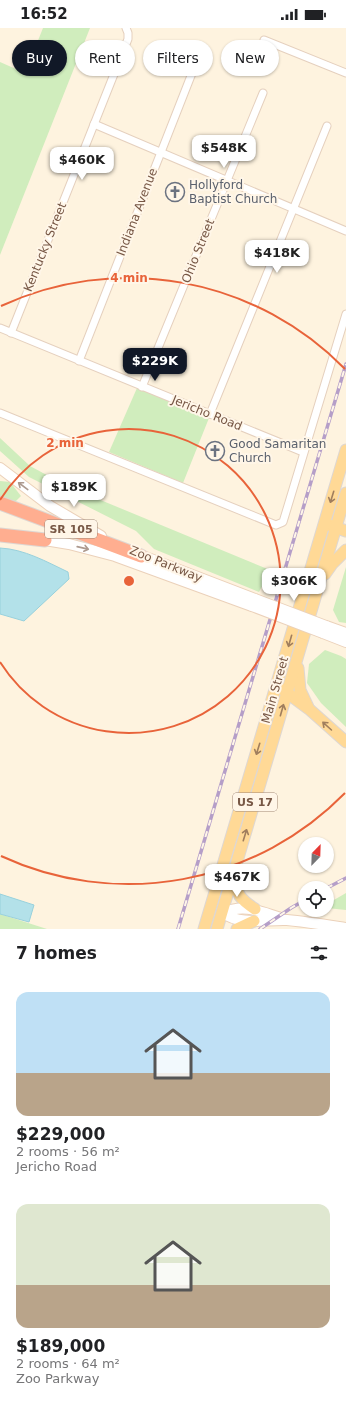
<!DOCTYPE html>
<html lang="en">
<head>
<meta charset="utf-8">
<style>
	body { margin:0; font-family:"DejaVu Sans",sans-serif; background:#f6f6f6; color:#202124; height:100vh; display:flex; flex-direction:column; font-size:15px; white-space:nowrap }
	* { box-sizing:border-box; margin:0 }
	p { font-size:13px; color:#757577 }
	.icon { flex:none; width:22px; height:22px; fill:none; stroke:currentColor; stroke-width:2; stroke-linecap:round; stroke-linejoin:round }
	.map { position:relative; height:901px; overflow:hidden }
	.details { display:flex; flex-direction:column; background:#fff; flex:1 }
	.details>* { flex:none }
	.top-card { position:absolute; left:12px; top:12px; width:322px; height:36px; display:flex; gap:8px }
	.needle { width:26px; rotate:23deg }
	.fabs { position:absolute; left:298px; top:809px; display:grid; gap:8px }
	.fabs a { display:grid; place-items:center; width:36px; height:36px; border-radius:50%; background:#fff; box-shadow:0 1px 3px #0004; font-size:20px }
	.price { position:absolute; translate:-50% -34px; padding:0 9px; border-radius:8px; background:#fff; color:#222; font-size:13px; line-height:26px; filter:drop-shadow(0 1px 2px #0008) }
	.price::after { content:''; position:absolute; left:50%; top:24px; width:12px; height:9px; margin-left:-6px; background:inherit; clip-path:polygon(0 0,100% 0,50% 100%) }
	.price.on { background:#111827; color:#fff }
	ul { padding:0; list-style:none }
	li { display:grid; align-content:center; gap:8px; height:212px; padding:0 16px }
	li span { display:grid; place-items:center; height:124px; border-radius:12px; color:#555 }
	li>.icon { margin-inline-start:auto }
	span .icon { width:72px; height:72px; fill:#fffc; stroke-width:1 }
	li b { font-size:17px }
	h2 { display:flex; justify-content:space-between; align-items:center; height:48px; padding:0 16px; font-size:17px }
	.pill { padding:0 14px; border-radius:18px; background:#fff; box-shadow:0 1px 3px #0004; font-size:14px; line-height:36px }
	.pill.on { background:#111827; color:#fff }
	.status { display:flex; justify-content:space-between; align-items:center; height:28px; padding:0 20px; background:#fff; direction:ltr }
	.status svg { height:11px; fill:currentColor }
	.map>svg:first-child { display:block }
	.green { fill:#d0edbd }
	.water { fill:#b3e1e9; stroke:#98d1dc }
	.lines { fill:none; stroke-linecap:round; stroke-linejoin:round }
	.street-casing { stroke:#e5d0be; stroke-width:9 }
	.secondary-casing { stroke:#ebd1ba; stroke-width:12 }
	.primary-casing { stroke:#ded7d2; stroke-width:13 }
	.highway-casing { stroke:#ded7d2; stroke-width:15 }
	.street { stroke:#fff; stroke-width:7 }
	.secondary { stroke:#fff; stroke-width:10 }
	.primary { stroke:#ffd996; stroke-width:11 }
	.highway { stroke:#ffae90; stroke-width:13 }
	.rail-casing { stroke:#b59ec8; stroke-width:3.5 }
	.rail { stroke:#fff6e8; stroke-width:2; stroke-dasharray:6; stroke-linecap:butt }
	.secondary-bridge-casing { stroke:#ebd1ba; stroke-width:12; stroke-linecap:butt }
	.secondary-bridge { stroke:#fff; stroke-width:10 }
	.oneway { stroke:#ad9a8f }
	.oneway2 { stroke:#a07e5d }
	.ring { fill:none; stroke:#e8633a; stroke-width:2 }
	.labels { text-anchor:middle; stroke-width:4; stroke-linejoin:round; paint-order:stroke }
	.shield { fill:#fff6e8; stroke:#a08776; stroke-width:1 }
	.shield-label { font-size:11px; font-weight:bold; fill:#775745 }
	.worship-label { font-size:12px; fill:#5b616d; stroke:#fff6e8; text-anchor:start }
	.street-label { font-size:12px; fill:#775745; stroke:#fff6e8 }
	.centre { fill:#e8633a; stroke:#fff6e8; stroke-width:2 }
	.ring-label { font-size:12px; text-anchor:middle; font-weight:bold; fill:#e8633a; stroke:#fff6e8; stroke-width:4; stroke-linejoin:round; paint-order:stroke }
</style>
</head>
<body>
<div class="status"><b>16:52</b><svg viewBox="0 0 49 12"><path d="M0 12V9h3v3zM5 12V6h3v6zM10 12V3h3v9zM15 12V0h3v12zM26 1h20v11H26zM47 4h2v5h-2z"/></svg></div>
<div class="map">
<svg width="346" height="901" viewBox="0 0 346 901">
	<rect width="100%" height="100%" fill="#fef3df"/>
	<g class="green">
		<polygon points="43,0 90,0 0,227 0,34 25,45"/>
		<polygon points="137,360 209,390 183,455 109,424"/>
		<polygon points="0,410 30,438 69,459 270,542 259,564 154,521 136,503 29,449 0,423"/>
		<polygon points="0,453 10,454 21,468 15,474 0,469"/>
		<polygon points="346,539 346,595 339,594 333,582"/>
		<polygon points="325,622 341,628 346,631 346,699 321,675 307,655 309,636"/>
		<polygon points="346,865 346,882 327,880 327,876"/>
		<polygon points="0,886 47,901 0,901"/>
	</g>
	<g class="water">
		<path d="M0,520C24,521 47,534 68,544L69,551L24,593L0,586Z"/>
		<polygon points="0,866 34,877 29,894 0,886"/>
	</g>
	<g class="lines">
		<defs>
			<g id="street">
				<polyline points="264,12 346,45"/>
				<polyline points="94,96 346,203"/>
				<polyline points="0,300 303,424"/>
				<polyline points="11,305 128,11 128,5 126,0"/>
				<polyline points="79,333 196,35"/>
				<polyline points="142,359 263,65"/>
				<polyline points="0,385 276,497 283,494 346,286"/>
				<polyline points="210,386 327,98"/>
			</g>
			<g id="secondary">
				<polyline points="0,440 50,478 101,508"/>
				<polyline points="39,511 69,516 115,528 252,578"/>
				<polyline points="135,525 255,571"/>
				<polyline points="326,598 346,605"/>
				<polyline points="323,605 346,614"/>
				<path d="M223,885C241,898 266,891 287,892C307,894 326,897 346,900"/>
				<path d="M223,885C244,875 261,884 281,890"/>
			</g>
			<g id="primary">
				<polyline points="329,497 346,503"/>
				<polyline points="325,546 332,536 346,522"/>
				<polyline points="298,640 300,662 308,679"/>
				<polyline points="282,661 309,681 346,714"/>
				<path d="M236,848C235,866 241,872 255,881"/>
				<polyline points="204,901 346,422"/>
				<polyline points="217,901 346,465"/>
				<polyline points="237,901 254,893"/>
			</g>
			<g id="highway">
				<polyline points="0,475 141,528"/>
				<polyline points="0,507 45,512"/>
			</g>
		</defs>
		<use href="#street" class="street-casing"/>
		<use href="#secondary" class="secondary-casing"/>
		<use href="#primary" class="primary-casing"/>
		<use href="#highway" class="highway-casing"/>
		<use href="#street" class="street"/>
		<use href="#secondary" class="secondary"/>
		<use href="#primary" class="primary"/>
		<use href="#highway" class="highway"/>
		<defs>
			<g id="rail">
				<polyline points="327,860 346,850"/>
				<polyline points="178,901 346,336"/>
				<polyline points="260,901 291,880 305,872"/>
			</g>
		</defs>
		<use href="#rail" class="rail-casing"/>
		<use href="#rail" class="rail"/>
		<defs>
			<g id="secondary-bridge">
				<polyline points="255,571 326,598"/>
				<polyline points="252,578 323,605"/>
			</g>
		</defs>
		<use href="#secondary-bridge" class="secondary-bridge-casing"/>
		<use href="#secondary-bridge" class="secondary-bridge"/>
	</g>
	<defs><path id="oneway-shaft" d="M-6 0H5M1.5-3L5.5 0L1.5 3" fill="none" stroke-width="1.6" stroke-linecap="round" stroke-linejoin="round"/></defs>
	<g class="oneway">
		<use href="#oneway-shaft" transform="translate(23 458) rotate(-143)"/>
		<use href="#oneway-shaft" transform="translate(83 520) rotate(13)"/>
	</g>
	<g class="oneway2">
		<use href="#oneway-shaft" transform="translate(332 469) rotate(107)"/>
		<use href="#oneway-shaft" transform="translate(290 613) rotate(106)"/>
		<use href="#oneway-shaft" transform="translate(282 682) rotate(-74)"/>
		<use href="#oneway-shaft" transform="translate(327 698) rotate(-138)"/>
		<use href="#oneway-shaft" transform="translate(258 721) rotate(107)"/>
		<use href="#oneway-shaft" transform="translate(245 807) rotate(-73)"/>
	</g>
	<g class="ring">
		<path d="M0 472A152 152 0 1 1 0 634"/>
		<path d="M345 765A303 303 0 0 1 1 828M1 278A303 303 0 0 1 345 341"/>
	</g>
	<defs>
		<symbol id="church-ring" viewBox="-11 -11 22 22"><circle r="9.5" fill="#fff6e8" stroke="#6b7280" stroke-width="1.5"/><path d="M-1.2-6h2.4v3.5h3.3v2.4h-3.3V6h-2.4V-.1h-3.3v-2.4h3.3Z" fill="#6b7280"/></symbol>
	</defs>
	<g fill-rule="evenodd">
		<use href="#church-ring" x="164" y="153" width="22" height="22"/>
		<use href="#church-ring" x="204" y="412" width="22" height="22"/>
	</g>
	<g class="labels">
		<g class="shield">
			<rect x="45" y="492" width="52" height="18" rx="3"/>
			<rect x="233" y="765" width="44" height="18" rx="3"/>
		</g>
		<g class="shield-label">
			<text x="71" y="505">SR 105</text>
			<text x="255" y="778">US 17</text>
		</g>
		<g class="worship-label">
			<text x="189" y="161">Hollyford<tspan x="189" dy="14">Baptist Church</tspan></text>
			<text x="229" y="420">Good Samaritan<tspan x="229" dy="14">Church</tspan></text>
		</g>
		<g class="street-label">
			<text transform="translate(137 184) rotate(-69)" y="4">Indiana Avenue</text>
			<text transform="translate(45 219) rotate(-68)" y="4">Kentucky Street</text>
			<text transform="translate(198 223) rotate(-68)" y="4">Ohio Street</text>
			<text transform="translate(207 385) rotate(22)" y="4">Jericho Road</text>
			<text transform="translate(166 536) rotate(22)" y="4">Zoo Parkway</text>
			<text transform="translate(275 662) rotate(-74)" y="4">Main Street</text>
		</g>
	</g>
	<circle cx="129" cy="553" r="6" class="centre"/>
	<g class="ring-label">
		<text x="129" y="254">4 min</text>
		<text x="65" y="419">2 min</text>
	</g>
</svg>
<div class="fabs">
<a><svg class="needle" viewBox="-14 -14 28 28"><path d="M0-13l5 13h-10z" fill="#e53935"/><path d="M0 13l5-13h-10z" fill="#757577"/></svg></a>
<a><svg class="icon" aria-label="locate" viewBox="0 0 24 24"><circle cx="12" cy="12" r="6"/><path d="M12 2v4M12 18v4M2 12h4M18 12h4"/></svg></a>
</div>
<b class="price" style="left:224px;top:141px">$548K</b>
<b class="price" style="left:82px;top:153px">$460K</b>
<b class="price" style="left:277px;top:246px">$418K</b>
<b class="price on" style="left:155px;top:354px">$229K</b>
<b class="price" style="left:74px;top:480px">$189K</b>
<b class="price" style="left:294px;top:574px">$306K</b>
<b class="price" style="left:237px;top:870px">$467K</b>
<div class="top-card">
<a class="pill on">Buy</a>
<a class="pill">Rent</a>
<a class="pill">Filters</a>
<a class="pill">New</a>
</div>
</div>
<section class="details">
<h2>7 homes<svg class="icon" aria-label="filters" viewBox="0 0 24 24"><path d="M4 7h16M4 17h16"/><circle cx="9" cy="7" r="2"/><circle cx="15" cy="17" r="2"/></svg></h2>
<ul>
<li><span style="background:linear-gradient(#bfe0f5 65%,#b9a48a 0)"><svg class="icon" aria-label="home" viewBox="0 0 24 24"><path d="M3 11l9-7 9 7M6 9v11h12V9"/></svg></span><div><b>$229,000</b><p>2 rooms · 56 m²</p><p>Jericho Road</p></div></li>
<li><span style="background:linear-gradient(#dfe7d0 65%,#b9a48a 0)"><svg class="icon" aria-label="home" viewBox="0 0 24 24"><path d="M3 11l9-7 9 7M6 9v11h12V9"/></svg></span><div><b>$189,000</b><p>2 rooms · 64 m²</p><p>Zoo Parkway</p></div></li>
</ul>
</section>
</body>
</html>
